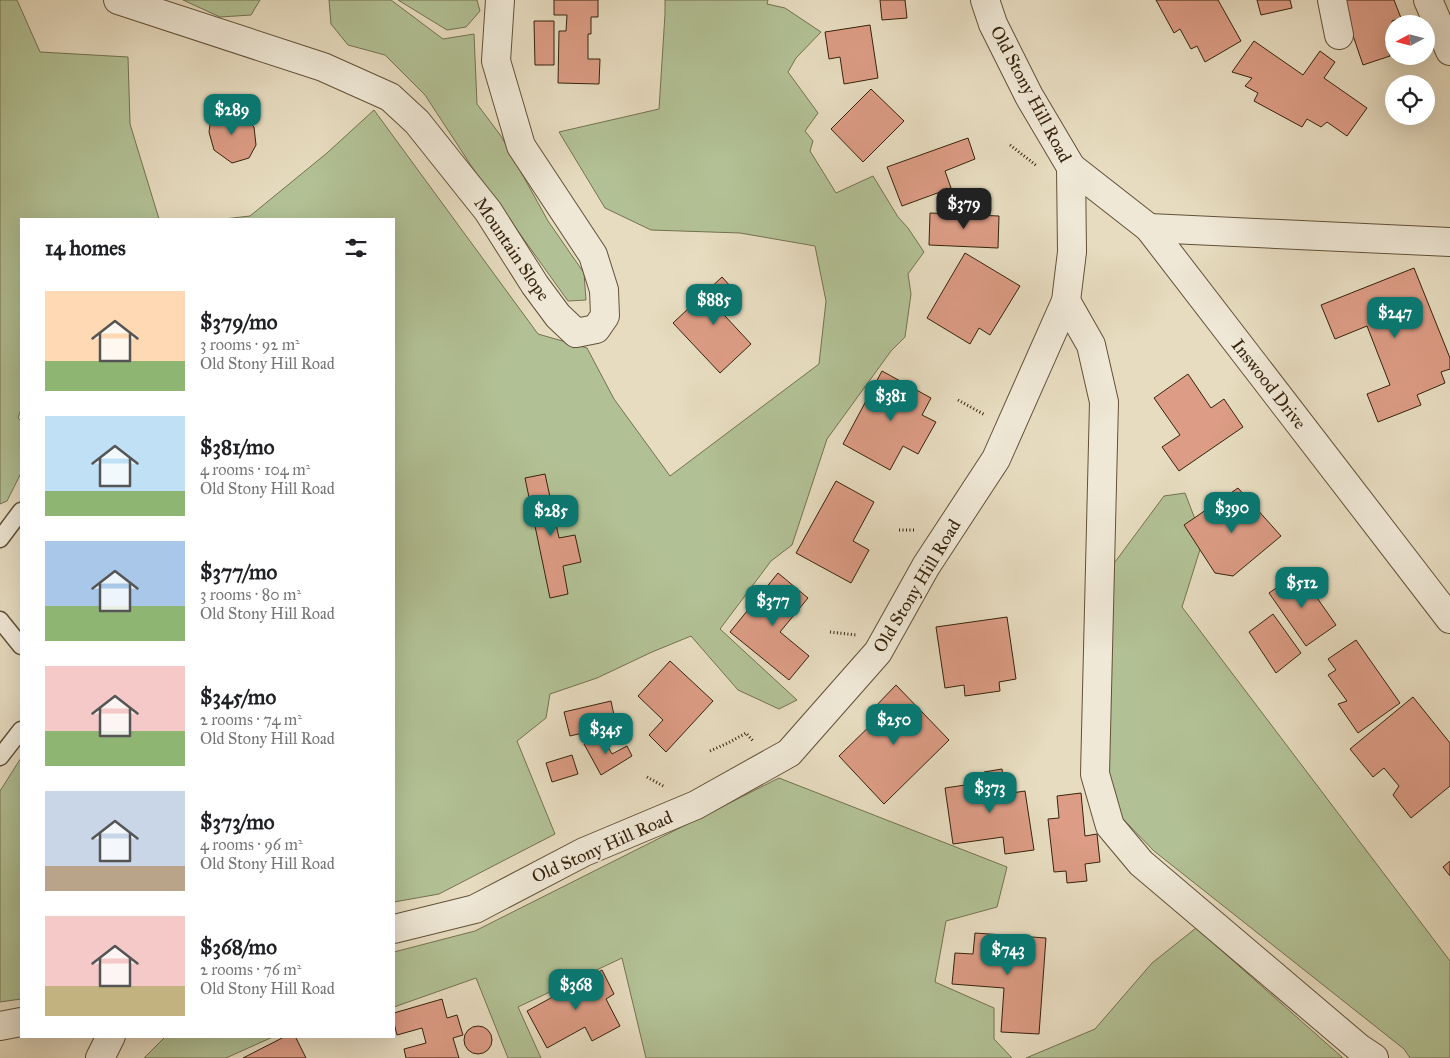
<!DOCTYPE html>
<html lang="en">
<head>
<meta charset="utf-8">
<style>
	body { margin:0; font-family:"IM FELL Great Primer",serif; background:#f2f2f2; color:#202124; height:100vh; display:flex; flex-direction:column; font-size:19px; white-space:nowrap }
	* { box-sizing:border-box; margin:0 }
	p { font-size:16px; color:#757577 }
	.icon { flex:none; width:28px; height:28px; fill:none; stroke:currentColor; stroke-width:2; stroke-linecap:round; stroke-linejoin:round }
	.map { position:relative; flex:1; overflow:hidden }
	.drawer { position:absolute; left:20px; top:218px; width:375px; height:820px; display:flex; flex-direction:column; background:#fff; border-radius:0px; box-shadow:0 5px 20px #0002 }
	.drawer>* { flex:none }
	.needle { width:32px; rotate:263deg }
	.tools { position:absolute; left:1385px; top:15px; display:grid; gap:10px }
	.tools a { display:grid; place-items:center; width:50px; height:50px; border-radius:50%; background:#fff; box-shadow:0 5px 20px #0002; font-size:25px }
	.price { position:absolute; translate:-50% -42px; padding:0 11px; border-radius:10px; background:#0f766e; color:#fff; font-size:16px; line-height:32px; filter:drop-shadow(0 1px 2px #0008) }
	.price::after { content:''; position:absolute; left:50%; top:30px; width:15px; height:11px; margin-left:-8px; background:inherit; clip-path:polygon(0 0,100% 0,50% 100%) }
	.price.selected { background:#222; color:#fff }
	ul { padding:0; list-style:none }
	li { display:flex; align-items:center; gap:15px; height:125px; padding:0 25px }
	li span { display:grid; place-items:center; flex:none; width:140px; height:100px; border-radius:0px; color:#555 }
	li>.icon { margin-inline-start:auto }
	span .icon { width:60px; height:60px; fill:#fffc; stroke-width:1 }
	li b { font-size:21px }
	h2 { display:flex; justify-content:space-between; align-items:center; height:60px; padding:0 25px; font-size:21px }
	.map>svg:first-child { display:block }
	.green { fill:#b2c195; stroke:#747250 }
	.building { fill:#dc9c85; stroke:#36230b }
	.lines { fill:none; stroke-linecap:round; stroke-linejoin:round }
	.service-casing { stroke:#625138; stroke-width:19 }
	.minor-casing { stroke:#625138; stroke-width:30 }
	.tertiary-casing { stroke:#625138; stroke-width:30 }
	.path { stroke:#36230b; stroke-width:3; stroke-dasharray:1 2.5; stroke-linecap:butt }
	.service { stroke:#efe8d6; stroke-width:16 }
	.minor { stroke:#efe8d6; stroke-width:28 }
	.tertiary { stroke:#efe8d6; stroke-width:28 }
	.labels { text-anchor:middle; stroke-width:4; stroke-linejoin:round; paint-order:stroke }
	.street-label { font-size:18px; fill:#36230b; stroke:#efe8d6 }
</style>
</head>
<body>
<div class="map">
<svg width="1450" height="1058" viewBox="0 0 1450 1058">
	<rect width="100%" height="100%" fill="#e7dcc0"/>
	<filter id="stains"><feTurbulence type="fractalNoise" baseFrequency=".004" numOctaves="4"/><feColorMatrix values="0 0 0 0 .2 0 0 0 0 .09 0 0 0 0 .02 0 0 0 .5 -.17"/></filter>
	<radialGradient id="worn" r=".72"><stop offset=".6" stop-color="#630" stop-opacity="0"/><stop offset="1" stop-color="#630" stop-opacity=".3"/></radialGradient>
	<g class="green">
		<polygon points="0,0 17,0 40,52 128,57 130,124 159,219 21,219 21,409 18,418 21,421 21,473 7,501 0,504"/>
		<polygon points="183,0 260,0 251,15 220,17"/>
		<polygon points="329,0 391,0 443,39 474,34 477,104 501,136 548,221 584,273 586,300 568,301 472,167 425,95 385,55 348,45 331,24"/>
		<polygon points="398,0 477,0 480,11 466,27 447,30"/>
		<polygon points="665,0 768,0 767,4 785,8 821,32 796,58 788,72 818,113 805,131 813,141 810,151 836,193 873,176 898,217 908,228 924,252 908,274 911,294 905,337 891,351 827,439 792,545 771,561 720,629 797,700 779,709 738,690 691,636 652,652 597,678 550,694 546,718 517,741 555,834 439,894 394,902 394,219 224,219 250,216 327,153 374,110 538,334 587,348 614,399 670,476 819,364 826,301 815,246 740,233 651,230 605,208 559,132 659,109 665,14"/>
		<polygon points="1185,493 1203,540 1182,607 1450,961 1450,1058 1410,1058 1404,1049 1154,851 1120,816 1105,768 1112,566 1164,496"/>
		<polygon points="21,758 21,999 0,1002 0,791"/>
		<polygon points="779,778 1007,867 997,907 946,921 935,982 994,1008 994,1039 1012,1058 646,1058 622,958 518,1007 541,1058 508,1058 476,978 394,1007 394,952 475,931"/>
		<polygon points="1196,928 1343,1058 1026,1058 1095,1029 1152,963"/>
		<polygon points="166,1036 275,1036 226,1058 144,1058"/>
	</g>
	<g class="building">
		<polygon points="554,0 598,0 598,17 591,17 591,34 588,34 588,59 600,59 599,84 558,83 559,31 566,31 567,15 554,15"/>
		<polygon points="880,0 905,0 907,18 882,20"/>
		<polygon points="1156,0 1218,0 1241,41 1205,62 1197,46 1191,49 1180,29 1174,33"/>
		<polygon points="1257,0 1290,0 1292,8 1261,15"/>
		<polygon points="1341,0 1394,0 1401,18 1392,21 1394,38 1385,41 1390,56 1363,65"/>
		<polygon points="534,21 554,21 554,65 535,65"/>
		<polygon points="870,25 878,78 844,84 840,57 829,59 825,32"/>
		<polygon points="1254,41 1303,75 1320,51 1335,62 1324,78 1367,108 1347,136 1327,122 1321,127 1307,119 1302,127 1254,101 1258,93 1245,86 1252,78 1232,72"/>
		<polygon points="871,89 904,121 863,162 831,129"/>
		<polygon points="223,110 239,112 254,127 256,145 249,158 232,163 214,150 209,132 211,117"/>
		<polygon points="968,138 975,159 945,171 951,188 902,206 887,167"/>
		<polygon points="930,213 999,216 998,248 929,245"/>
		<polygon points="965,253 1020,286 990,335 979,328 970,344 927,318"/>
		<polygon points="1414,268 1450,358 1450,369 1441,372 1445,383 1417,395 1421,405 1378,422 1367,394 1390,385 1367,326 1335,339 1321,305"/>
		<polygon points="722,277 742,299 725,316 751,344 720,373 673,323"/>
		<polygon points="882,371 931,398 922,415 936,422 918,454 903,446 890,470 843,444"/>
		<polygon points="1188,374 1211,408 1224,399 1243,427 1179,471 1162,447 1180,435 1154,398"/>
		<polygon points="545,474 559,538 575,535 581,562 563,566 568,594 550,598 525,478"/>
		<polygon points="836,481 874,502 853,541 869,550 851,583 796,553"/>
		<polygon points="1238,488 1281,536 1233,576 1215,573 1184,525"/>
		<polygon points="1299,572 1336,625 1306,646 1269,593"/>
		<polygon points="778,573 808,598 780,632 809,656 789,680 730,632"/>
		<polygon points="1273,614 1301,653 1276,673 1249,632"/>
		<polygon points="1007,617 1016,679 999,682 1000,691 965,696 964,685 945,688 936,627"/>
		<polygon points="1356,640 1400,703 1358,733 1338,704 1347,701 1328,675 1336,670 1328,659"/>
		<polygon points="670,661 713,701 666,752 649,735 663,720 638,696"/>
		<polygon points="896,685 949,740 884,804 839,756 880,716 873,709"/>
		<polygon points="1413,697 1450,743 1450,786 1411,818 1393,795 1399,786 1384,768 1373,777 1350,749"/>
		<polygon points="611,701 616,725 570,736 564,712"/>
		<polygon points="601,735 612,754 627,746 632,756 601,775 584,744"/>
		<polygon points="572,755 578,774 552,782 546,763"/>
		<polygon points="1002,769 1005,794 1025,791 1034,850 1005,854 1003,837 953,844 945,788 985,782 984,772"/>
		<polygon points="1081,793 1085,836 1097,834 1100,862 1085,864 1087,881 1067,883 1066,871 1054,872 1048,819 1059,818 1057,796"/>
		<polygon points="1450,861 1450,876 1443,867"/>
		<polygon points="975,933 1046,938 1039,1034 1001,1032 1004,988 952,984 955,953 973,954"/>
		<polygon points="602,970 614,994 606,999 620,1026 592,1041 585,1027 547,1048 527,1011"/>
		<polygon points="442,999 447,1018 457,1015 463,1035 453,1038 459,1058 406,1058 404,1049 426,1043 422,1028 397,1035 394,1023 394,1013"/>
		<circle cx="478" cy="1040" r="14"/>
		<polygon points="286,1036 295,1036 306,1058 243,1058"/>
	</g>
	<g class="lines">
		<defs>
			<g id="service">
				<polyline points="0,539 21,511"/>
				<polyline points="0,620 21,646"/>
				<polyline points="0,757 21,730"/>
			</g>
			<g id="minor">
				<polyline points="118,0 323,67 390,97 417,122 488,211 535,285 558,316 576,333 596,329 605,316 604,290 593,255 521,146 496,61 500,0"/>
				<polyline points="1332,0 1339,35"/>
				<polyline points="1428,0 1450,51"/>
				<polyline points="1071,167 1149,228 1450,619"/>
				<polyline points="1149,228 1450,242"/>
				<polyline points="1066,301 1091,345 1104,402 1095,774 1110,826 1141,863 1359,1048 1374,1058"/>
				<polyline points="100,1058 111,1036"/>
			</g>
			<g id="tertiary">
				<polyline points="394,929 475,909 584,852 696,805 789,753 878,652 926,566 996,459 1066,301 1072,252 1071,167 1029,96 993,24 985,0"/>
				<polyline points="0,1026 21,1022"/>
			</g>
		</defs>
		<use href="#service" class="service-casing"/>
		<use href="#minor" class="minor-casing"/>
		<use href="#tertiary" class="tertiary-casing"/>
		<g class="path">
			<polyline points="1010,145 1037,166"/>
			<polyline points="958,400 985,415"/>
			<polyline points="899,530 916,530"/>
			<polyline points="830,632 856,635"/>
			<polyline points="710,751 728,743 746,733 754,742"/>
			<polyline points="647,777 665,787"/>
		</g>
		<use href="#service" class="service"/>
		<use href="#minor" class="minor"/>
		<use href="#tertiary" class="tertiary"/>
	</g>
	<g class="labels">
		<g class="street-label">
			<text transform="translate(1031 94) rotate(62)" y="6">Old Stony Hill Road</text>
			<text transform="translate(512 249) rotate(56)" y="6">Mountain Slope</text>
			<text transform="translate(1269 384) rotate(52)" y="6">Inswood Drive</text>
			<text transform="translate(917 586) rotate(-59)" y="6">Old Stony Hill Road</text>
			<text transform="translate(602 847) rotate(-24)" y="6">Old Stony Hill Road</text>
		</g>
	</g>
	<rect width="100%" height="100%" filter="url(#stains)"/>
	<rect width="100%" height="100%" fill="url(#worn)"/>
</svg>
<div class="tools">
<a><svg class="needle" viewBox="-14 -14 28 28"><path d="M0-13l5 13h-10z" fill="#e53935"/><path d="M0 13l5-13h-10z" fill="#757577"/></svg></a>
<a><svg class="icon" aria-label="locate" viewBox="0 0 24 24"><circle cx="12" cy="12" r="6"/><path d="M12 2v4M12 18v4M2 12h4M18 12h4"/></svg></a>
</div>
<b class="price" style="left:232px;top:136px">$289</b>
<b class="price selected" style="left:964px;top:230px">$379</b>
<b class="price" style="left:714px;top:326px">$885</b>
<b class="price" style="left:1395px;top:339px">$247</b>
<b class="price" style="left:891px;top:422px">$381</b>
<b class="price" style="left:1232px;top:534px">$390</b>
<b class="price" style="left:551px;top:537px">$285</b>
<b class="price" style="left:1302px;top:609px">$512</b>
<b class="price" style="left:773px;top:627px">$377</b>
<b class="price" style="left:894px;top:746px">$250</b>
<b class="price" style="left:606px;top:755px">$345</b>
<b class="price" style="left:990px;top:814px">$373</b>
<b class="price" style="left:1008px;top:976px">$743</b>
<b class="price" style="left:576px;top:1011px">$368</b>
<section class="drawer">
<h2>14 homes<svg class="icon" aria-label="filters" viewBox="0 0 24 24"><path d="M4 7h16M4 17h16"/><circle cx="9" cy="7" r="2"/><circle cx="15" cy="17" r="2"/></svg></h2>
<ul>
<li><span style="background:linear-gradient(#ffd9b3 70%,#8fb573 0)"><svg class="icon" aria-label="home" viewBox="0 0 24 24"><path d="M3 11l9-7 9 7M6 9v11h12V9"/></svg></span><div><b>$379/mo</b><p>3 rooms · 92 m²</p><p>Old Stony Hill Road</p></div></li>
<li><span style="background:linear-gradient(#bfe0f5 75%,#8fb573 0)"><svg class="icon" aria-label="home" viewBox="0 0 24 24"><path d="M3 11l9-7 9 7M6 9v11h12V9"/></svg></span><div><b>$381/mo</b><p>4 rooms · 104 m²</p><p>Old Stony Hill Road</p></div></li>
<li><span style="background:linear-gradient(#a9c7e8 65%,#8fb573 0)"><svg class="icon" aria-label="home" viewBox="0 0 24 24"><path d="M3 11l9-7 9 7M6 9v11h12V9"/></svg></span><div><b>$377/mo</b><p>3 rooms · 80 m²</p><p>Old Stony Hill Road</p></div></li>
<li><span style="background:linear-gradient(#f6c9c9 65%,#8fb573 0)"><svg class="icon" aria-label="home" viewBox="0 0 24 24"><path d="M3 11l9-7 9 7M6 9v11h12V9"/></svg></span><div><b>$345/mo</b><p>2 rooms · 74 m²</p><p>Old Stony Hill Road</p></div></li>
<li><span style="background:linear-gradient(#c9d6e8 75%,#b9a48a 0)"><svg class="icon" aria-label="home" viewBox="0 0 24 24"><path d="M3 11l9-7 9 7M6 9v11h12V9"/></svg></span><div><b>$373/mo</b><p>4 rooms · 96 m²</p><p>Old Stony Hill Road</p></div></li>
<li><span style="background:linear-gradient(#f6c9c9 70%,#c2b280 0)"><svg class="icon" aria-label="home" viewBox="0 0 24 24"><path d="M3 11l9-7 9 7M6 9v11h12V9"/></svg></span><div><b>$368/mo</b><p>2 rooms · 76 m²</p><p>Old Stony Hill Road</p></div></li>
</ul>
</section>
</div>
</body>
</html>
